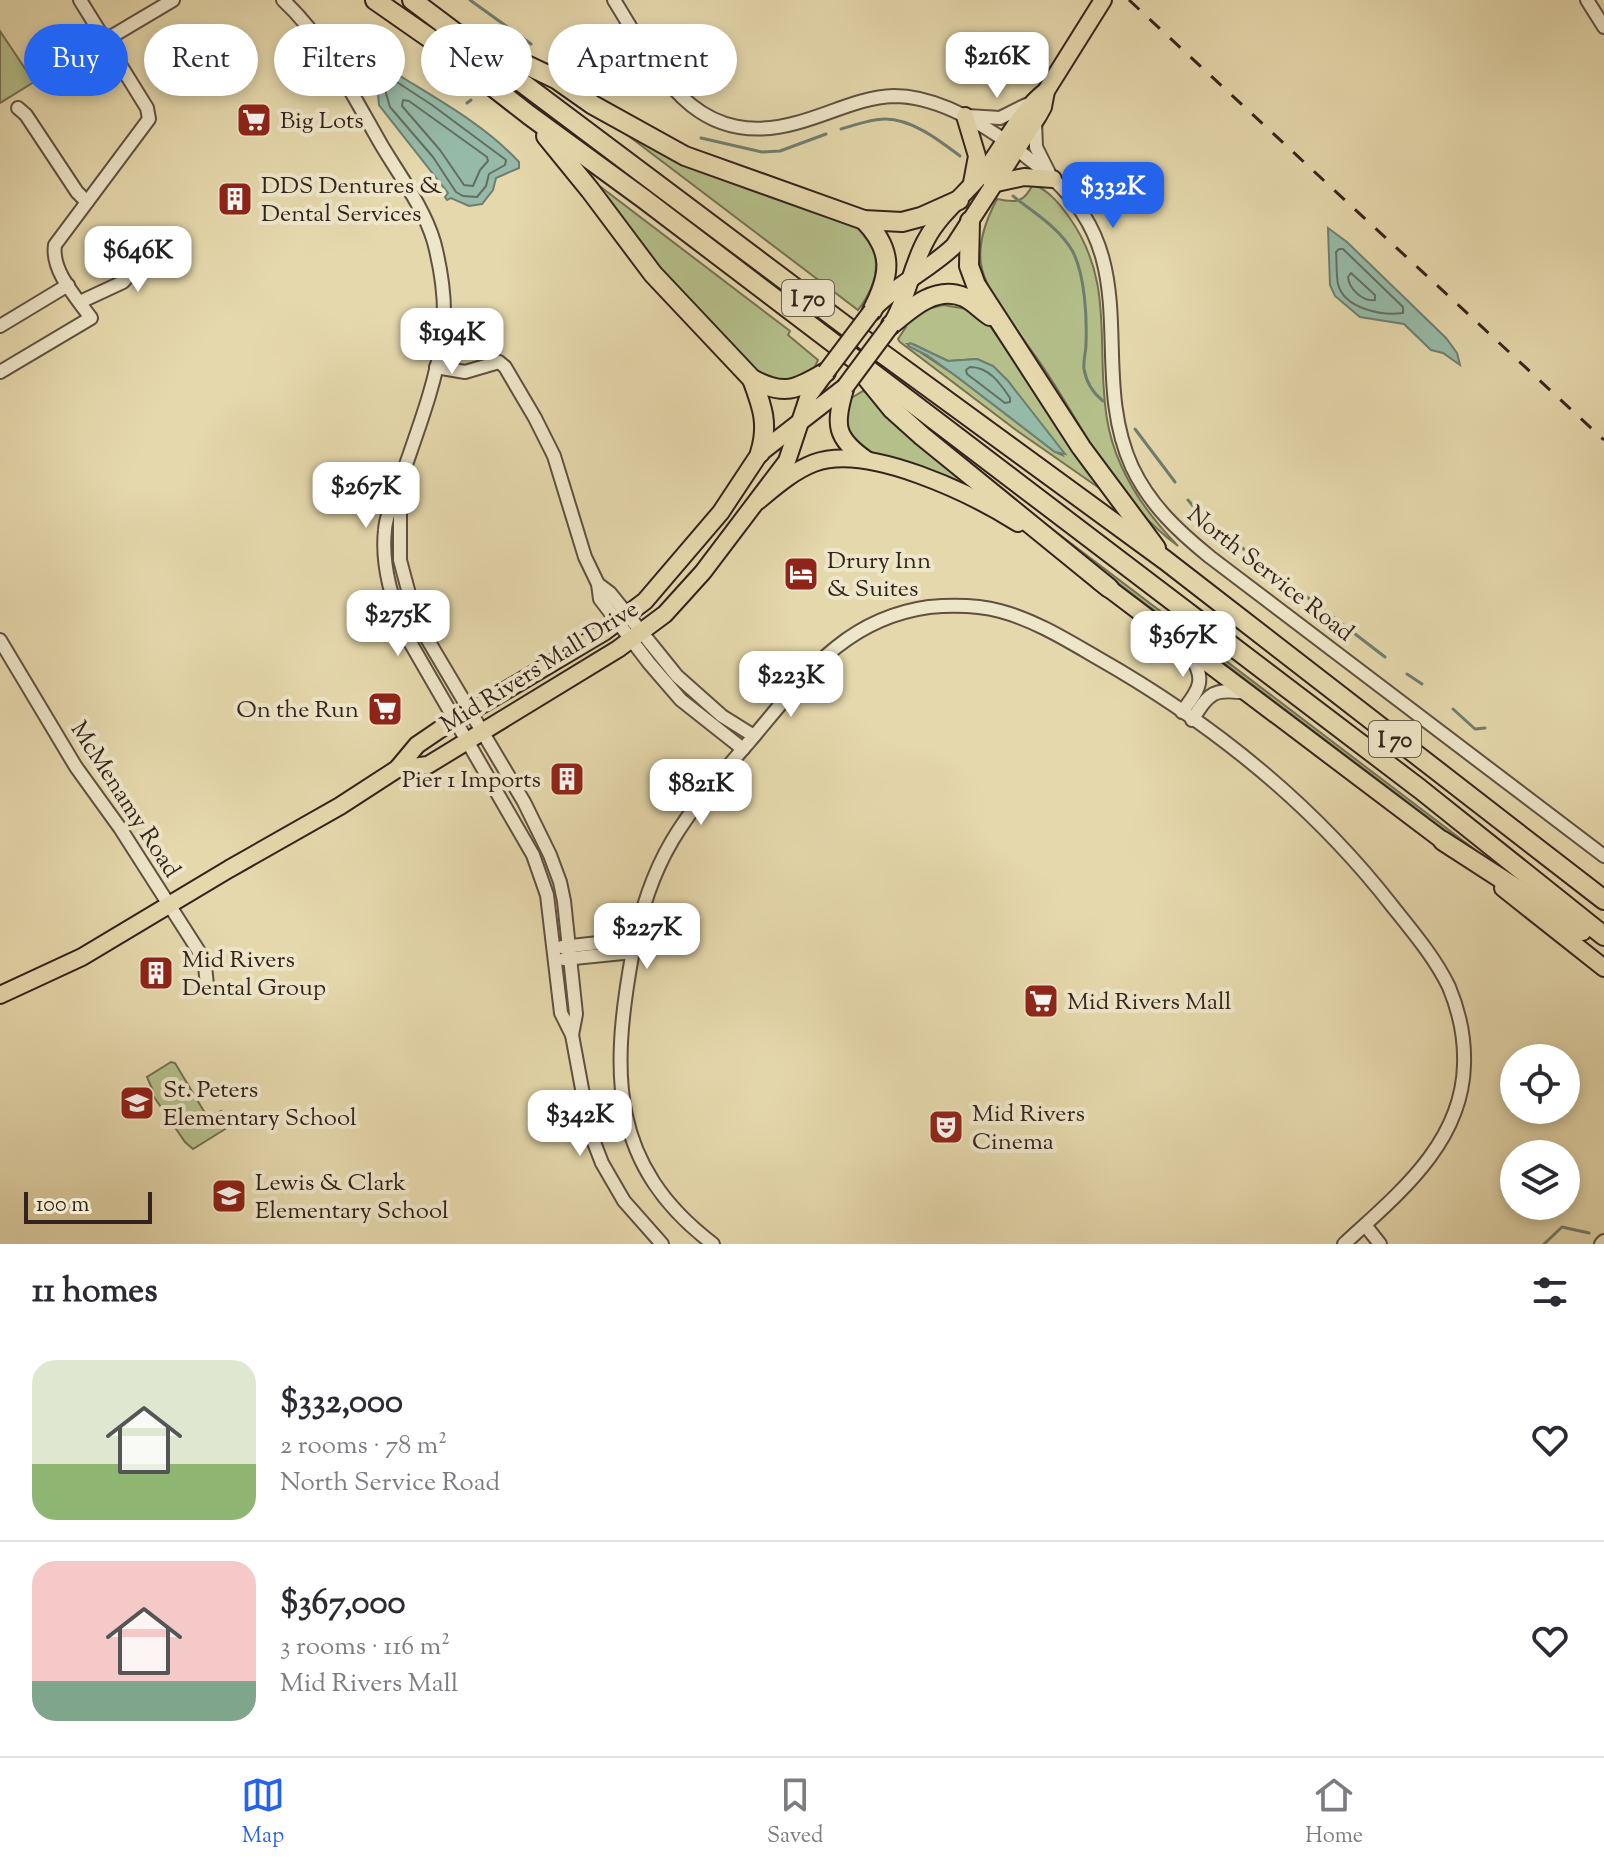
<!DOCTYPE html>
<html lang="en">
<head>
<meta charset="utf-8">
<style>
	body { margin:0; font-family:"Sorts Mill Goudy",serif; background:#f2f2f3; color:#2b2b33; height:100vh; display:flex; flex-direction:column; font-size:30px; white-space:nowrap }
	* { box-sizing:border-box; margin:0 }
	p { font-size:26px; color:#7c7c81 }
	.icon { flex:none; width:44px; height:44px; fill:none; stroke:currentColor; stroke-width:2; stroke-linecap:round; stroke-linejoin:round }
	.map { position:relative; height:1244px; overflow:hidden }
	.drawer { display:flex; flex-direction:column; background:#fff; flex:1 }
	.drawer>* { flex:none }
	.banner { position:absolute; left:24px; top:24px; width:800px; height:72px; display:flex; gap:16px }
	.controls { position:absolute; left:1500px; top:1044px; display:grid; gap:16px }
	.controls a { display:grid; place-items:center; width:80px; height:80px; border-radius:50%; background:#fff; box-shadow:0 4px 12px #0003; font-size:40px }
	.scale { position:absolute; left:24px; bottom:20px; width:128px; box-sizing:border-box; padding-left:8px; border:4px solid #33231d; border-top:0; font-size:22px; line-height:28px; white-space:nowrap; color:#33231d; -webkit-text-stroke:6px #eee6c9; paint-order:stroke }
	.price { position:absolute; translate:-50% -68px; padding:0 18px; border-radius:16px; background:#fff; color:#222; font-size:26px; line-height:52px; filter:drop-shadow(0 2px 4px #0008) }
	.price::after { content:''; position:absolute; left:50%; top:48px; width:24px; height:18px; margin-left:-12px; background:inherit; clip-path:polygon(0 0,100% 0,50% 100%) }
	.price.active { background:#2563eb; color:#fff }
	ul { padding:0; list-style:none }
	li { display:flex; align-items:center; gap:24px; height:200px; padding:0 32px }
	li+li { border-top:2px solid #e1e1e2 }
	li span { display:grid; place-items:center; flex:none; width:224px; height:160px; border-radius:24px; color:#555 }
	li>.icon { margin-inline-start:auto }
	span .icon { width:96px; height:96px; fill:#fffc; stroke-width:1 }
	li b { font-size:34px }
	h2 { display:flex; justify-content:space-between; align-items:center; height:96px; padding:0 32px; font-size:34px }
	.tag { padding:0 28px; border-radius:36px; background:#fff; box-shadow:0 4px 12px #0003; font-size:28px; line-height:72px }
	.tag.active { background:#2563eb; color:#fff }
	.tab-bar { display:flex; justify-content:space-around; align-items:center; height:112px; border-top:2px solid #e1e1e2; background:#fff; font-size:22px; color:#7c7c81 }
	.tab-bar a { display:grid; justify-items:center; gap:4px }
	.tab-bar .active { color:#2563eb }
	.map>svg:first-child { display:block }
	.green { fill:#b4bf8a; stroke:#747154; stroke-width:2; fill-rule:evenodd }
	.water { fill:#96baa8; stroke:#6e7e70; stroke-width:2 }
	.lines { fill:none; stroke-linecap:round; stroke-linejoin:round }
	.shore { stroke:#646e62; stroke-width:2 }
	.stream { stroke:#6e7e70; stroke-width:3 }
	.minor-casing { stroke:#605041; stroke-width:16 }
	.major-casing { stroke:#33231d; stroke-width:20 }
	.highway-casing { stroke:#33231d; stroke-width:22 }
	.minor { stroke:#eee6c9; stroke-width:12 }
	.major { stroke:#e5d8ac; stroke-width:16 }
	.highway { stroke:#e5d8ac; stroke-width:18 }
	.rail { stroke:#33231d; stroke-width:3; stroke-dasharray:14 14; stroke-linecap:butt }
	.major-bridge-casing { stroke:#33231d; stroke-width:20; stroke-linecap:butt }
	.major-bridge { stroke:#e5d8ac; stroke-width:16 }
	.labels { text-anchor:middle; stroke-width:8; stroke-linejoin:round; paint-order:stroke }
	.shield { fill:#eee6c9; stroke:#6b5e51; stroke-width:2 }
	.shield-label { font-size:22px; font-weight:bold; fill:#33231d }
	.poi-label { font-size:24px; fill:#33231d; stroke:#eee6c9; text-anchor:start }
	.street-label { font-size:24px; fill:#33231d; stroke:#eee6c9 }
</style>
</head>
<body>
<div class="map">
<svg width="1604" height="1244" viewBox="0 0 1604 1244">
	<rect width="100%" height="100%" fill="#e5d8ac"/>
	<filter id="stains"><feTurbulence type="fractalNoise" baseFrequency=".0025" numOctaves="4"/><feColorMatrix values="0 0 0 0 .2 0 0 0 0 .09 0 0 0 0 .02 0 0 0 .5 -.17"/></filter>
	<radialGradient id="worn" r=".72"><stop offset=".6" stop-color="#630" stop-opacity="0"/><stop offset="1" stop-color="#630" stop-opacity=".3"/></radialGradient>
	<g class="green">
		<polygon points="0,31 34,82 0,103"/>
		<path d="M622,131L852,223C886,247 880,281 858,310Z"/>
		<polygon points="589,178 790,331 788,335 818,360 812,373 786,384 761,376 688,301 653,261"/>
		<path d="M1033,184C1049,191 1059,203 1069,217C1116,283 1095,346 1107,419C1115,469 1144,511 1178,546C1115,500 1085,429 1043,367C1026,341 989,298 982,269C976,245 986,220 997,199C1016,203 1024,203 1033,184Z"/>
		<path d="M943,305L967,309L988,323L1102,490L1016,430L900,342L898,339L906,327L905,325L923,310ZM908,344H913L948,361L977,359L993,366L1008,381L1062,455L1055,452L956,376Z"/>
		<polygon points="863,391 868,394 976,490 948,478 866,453 846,430 848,400"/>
		<polygon points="961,460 1495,865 1483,859 1032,518"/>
		<polygon points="171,1062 175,1063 208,1118 221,1111 230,1126 193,1149 185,1142 154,1097 144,1097 153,1091 147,1077"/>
	</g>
	<g class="water">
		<path d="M366,55C376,58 383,65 392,71C435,98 484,124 519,162V168L496,178L493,190L482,204L469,206L451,198L447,200L445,197L448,193L379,105L378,94L360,65L361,60Z"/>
		<polygon points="1328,228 1347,242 1446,338 1457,353 1460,365 1443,353 1431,350 1404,324 1360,317 1335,296 1330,285"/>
		<polygon points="910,343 948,361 977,359 993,366 1008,381 1065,454 1055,452 956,376 927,355 908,346"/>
	</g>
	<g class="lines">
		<g class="shore">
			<polygon points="378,73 383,73 432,105 506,160 505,165 489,174 486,186 477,197 463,196 456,192 433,157 390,107 385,90 377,78"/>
			<polygon points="403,100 409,101 487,157 488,161 480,170 473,186 464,185 440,150 402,106"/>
			<path d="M1339,249H1343L1403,307V313C1383,316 1344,309 1338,284C1336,274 1337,262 1336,252Z"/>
			<path d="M1351,273L1375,295V300C1363,302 1349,289 1348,277Z"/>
			<path d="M970,367C989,367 1000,383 1010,398V402L1005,403L967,374L966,370Z"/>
		</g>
		<g class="stream">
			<polyline points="470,0 531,44"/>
			<polyline points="467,103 471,100"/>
			<path d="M841,129C855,125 871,119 885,119C912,119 939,140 960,156"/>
			<polyline points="701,138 762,152 780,151 826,134"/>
			<path d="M1013,196C1034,213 1060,228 1073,252C1085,276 1087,317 1086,344C1086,352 1083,361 1084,369C1086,381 1093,393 1103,401"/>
			<polyline points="1135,429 1175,482"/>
			<polyline points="1188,500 1204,519 1278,575"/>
			<polyline points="1307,597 1385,657"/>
			<polyline points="1407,674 1422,684"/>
			<polyline points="1453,709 1475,729 1485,728"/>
			<polyline points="1544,1244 1562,1227 1589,1233"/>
		</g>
		<defs>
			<g id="minor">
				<path d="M283,0C326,40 353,96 382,146C400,176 424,208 434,242C442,273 447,307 442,339C435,388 415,437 399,485C394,501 386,513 385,530C381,567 393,603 407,637L533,855L547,895L561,1013L572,1035L590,1132L602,1163L624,1201L662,1244"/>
				<path d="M614,0C658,71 695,151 796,123C828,115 860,97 894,96C950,96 1011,142 1052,178C1147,262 1087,368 1132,467C1150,505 1178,531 1210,557L1604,856"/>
				<polyline points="1587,0 1604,27"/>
				<polyline points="104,41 173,0"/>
				<polyline points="18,108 26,115 77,192 87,202"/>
				<polyline points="968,116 1000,118 1026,105"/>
				<polyline points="1035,121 1036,147 1049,173"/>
				<polyline points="80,302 123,282 156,245 174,238"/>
				<polyline points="0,326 68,285"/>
				<polyline points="436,367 465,372 499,362 505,367 535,418 554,456 585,557 598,584 600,599 649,663 681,700 743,749"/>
				<path d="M0,372L91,318C76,297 51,271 55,245L149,119L147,108L80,0"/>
				<polyline points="397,493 400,513 400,560 416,620 524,802 550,855 560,882 564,901 576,1014 572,1035"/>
				<polyline points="598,584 610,593 677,676 722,716 754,736"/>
				<polyline points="0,640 76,767 120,828 198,950 205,966 207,985"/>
				<path d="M1182,712C1201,686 1206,681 1189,652"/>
				<path d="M1192,720C1210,692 1213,688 1247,693"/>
				<polyline points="562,947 635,939"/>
				<polyline points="564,959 633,952"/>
				<polyline points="1365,1225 1380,1244"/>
				<path d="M713,1244C609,1165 611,1073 632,956C650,855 685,816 749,742C802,680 842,619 929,607C952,605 977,605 1000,611C1034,620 1065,639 1096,657C1209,721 1313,804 1393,907C1413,932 1435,958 1449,987C1459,1011 1465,1039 1464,1065C1462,1144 1397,1195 1344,1244"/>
				<polyline points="1601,1244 1604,1241"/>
			</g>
			<g id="major">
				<polyline points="965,116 977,156 972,183"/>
				<polyline points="992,184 1024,177 1053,179"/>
				<path d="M875,307C899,283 930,269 954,246L1038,116L1043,107L1046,91"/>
				<path d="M894,320C908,295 912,265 926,240C940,213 967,193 986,169C1006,143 1020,111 1046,91L1103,0"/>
				<path d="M845,389C834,425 835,438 867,460"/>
				<path d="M758,501C775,487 793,471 814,463C868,443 972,494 1018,523"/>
				<polyline points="1099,581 1454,849"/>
				<polyline points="397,769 428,765 618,649 665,614 703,572 787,461 809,395 826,372"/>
				<polyline points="1503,888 1604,968"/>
				<polyline points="0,995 82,957 229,869 340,806 397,769 417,745 439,730 604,632 645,601 721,512 760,453 845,387"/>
			</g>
			<g id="highway">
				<polyline points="375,0 438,44 529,115 644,199 1420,789 1604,936"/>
				<polyline points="412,0 883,354 1165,560 1604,900"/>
				<polyline points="493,49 556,79 593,105 685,156 864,220 902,222 921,217 959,200"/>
				<path d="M546,136L590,190L653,274L752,379C784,396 796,390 826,372"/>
				<path d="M864,220C894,251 891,275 872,311"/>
				<polyline points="970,221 969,266 976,285 1081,447 1156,548"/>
				<path d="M891,325C911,308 936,285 964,297C973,301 982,311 990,316"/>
				<polyline points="866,377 892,409 922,436 1109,588"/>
				<path d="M752,379C762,406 769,424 760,453"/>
				<polyline points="1443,841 1582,931"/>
			</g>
		</defs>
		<use href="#minor" class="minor-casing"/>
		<use href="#major" class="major-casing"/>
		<use href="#highway" class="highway-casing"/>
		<use href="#minor" class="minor"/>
		<use href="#major" class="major"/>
		<use href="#highway" class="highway"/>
		<polyline class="rail" points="1129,0 1604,440"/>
		<defs>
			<g id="major-bridge">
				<polyline points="826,372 872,311"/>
				<polyline points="845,387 891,325"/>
			</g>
		</defs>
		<use href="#major-bridge" class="major-bridge-casing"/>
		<use href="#major-bridge" class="major-bridge"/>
	</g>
	<defs>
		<symbol id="supermarket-square" viewBox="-11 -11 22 22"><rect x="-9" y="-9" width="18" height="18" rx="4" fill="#8f2418" stroke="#eee6c9"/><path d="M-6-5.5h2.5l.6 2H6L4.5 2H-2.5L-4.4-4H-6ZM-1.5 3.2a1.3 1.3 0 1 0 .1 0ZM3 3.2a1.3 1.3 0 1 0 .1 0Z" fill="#fff"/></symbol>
		<symbol id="building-square" viewBox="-11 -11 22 22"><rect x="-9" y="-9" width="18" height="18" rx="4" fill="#8f2418" stroke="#eee6c9"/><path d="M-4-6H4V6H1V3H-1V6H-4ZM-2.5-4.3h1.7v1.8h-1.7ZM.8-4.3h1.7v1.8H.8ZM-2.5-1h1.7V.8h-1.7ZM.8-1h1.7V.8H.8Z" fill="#fff"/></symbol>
		<symbol id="hotel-square" viewBox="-11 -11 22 22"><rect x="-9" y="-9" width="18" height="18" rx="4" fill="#8f2418" stroke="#eee6c9"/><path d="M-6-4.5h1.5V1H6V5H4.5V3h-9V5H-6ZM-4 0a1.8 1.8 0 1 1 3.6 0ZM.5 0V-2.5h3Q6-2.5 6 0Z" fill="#fff"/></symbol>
		<symbol id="school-square" viewBox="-11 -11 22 22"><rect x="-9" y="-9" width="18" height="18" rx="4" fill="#8f2418" stroke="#eee6c9"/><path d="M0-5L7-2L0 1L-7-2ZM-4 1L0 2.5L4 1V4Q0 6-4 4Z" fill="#fff"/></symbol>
		<symbol id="theatre-square" viewBox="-11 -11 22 22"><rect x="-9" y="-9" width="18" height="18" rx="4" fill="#8f2418" stroke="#eee6c9"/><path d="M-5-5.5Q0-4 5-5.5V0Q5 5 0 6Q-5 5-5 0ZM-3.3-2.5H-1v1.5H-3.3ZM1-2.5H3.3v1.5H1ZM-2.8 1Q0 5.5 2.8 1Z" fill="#fff"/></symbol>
	</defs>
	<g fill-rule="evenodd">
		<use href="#supermarket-square" x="234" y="100" width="40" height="40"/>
		<use href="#building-square" x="215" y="179" width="40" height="40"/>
		<use href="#hotel-square" x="781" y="554" width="40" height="40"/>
		<use href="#supermarket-square" x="365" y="689" width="40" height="40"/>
		<use href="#building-square" x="547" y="759" width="40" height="40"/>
		<use href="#building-square" x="136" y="953" width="40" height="40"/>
		<use href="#supermarket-square" x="1021" y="981" width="40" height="40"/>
		<use href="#school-square" x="117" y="1083" width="40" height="40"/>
		<use href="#theatre-square" x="926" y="1107" width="40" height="40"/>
		<use href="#school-square" x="209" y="1176" width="40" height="40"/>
	</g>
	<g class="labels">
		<g class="shield">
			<rect x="782" y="280" width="52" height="36" rx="6"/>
			<rect x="1369" y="721" width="52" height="36" rx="6"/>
		</g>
		<g class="shield-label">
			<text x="808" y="306">I 70</text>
			<text x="1395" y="747">I 70</text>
		</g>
		<g class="poi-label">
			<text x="280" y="128">Big Lots</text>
			<text x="261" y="193">DDS Dentures &amp;<tspan x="261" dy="28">Dental Services</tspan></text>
			<text x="827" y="568">Drury Inn<tspan x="827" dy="28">&amp; Suites</tspan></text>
			<text x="359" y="717" text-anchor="end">On the Run</text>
			<text x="541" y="787" text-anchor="end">Pier 1 Imports</text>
			<text x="182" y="967">Mid Rivers<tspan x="182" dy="28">Dental Group</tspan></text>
			<text x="1067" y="1009">Mid Rivers Mall</text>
			<text x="163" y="1097">St. Peters<tspan x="163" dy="28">Elementary School</tspan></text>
			<text x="972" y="1121">Mid Rivers<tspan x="972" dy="28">Cinema</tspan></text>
			<text x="255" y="1190">Lewis &amp; Clark<tspan x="255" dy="28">Elementary School</tspan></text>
		</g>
		<g class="street-label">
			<text transform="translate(1271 573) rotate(38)" y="8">North Service Road</text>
			<text transform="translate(539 666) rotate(-32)" y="8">Mid Rivers Mall Drive</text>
			<text transform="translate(126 799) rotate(57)" y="8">McMenamy Road</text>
		</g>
	</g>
	<rect width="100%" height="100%" filter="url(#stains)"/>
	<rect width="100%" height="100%" fill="url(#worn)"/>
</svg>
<div class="controls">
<a><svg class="icon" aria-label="locate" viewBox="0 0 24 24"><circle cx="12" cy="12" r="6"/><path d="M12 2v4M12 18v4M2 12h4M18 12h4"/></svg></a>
<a><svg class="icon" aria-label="layers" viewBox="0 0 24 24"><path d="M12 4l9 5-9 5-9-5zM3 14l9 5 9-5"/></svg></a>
</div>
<div class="scale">100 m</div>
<b class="price" style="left:997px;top:100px">$216K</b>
<b class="price active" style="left:1113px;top:230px">$332K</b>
<b class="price" style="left:138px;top:294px">$646K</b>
<b class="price" style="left:452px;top:376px">$194K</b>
<b class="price" style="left:366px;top:530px">$267K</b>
<b class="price" style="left:398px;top:658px">$275K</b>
<b class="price" style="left:1183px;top:679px">$367K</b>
<b class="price" style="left:791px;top:719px">$223K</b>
<b class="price" style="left:701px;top:827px">$821K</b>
<b class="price" style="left:647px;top:971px">$227K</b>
<b class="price" style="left:580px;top:1158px">$342K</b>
<div class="banner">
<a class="tag active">Buy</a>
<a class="tag">Rent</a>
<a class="tag">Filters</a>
<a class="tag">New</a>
<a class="tag">Apartment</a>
</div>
</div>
<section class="drawer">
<h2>11 homes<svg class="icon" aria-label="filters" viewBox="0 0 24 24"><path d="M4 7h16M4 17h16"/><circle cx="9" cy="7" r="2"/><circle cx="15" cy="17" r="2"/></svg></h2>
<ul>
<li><span style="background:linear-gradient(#dfe7d0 65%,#8fb573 0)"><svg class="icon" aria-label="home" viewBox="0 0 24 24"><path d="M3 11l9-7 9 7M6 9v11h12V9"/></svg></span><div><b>$332,000</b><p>2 rooms · 78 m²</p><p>North Service Road</p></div><svg class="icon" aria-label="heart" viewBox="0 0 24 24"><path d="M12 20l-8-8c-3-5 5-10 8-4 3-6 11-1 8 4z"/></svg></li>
<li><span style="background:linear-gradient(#f6c9c9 75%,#7fa58c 0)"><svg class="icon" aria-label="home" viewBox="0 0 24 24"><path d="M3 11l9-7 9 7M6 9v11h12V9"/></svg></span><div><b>$367,000</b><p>3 rooms · 116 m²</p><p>Mid Rivers Mall</p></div><svg class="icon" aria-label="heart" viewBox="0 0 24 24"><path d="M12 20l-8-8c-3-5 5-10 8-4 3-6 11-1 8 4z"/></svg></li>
</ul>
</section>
<nav class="tab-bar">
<a class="active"><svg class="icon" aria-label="map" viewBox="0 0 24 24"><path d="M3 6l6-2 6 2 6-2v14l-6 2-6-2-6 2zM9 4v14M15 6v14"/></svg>Map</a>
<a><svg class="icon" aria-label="saved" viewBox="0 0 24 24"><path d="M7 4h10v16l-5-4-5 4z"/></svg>Saved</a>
<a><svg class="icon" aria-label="home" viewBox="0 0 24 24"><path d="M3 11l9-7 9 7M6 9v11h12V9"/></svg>Home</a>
</nav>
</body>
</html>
